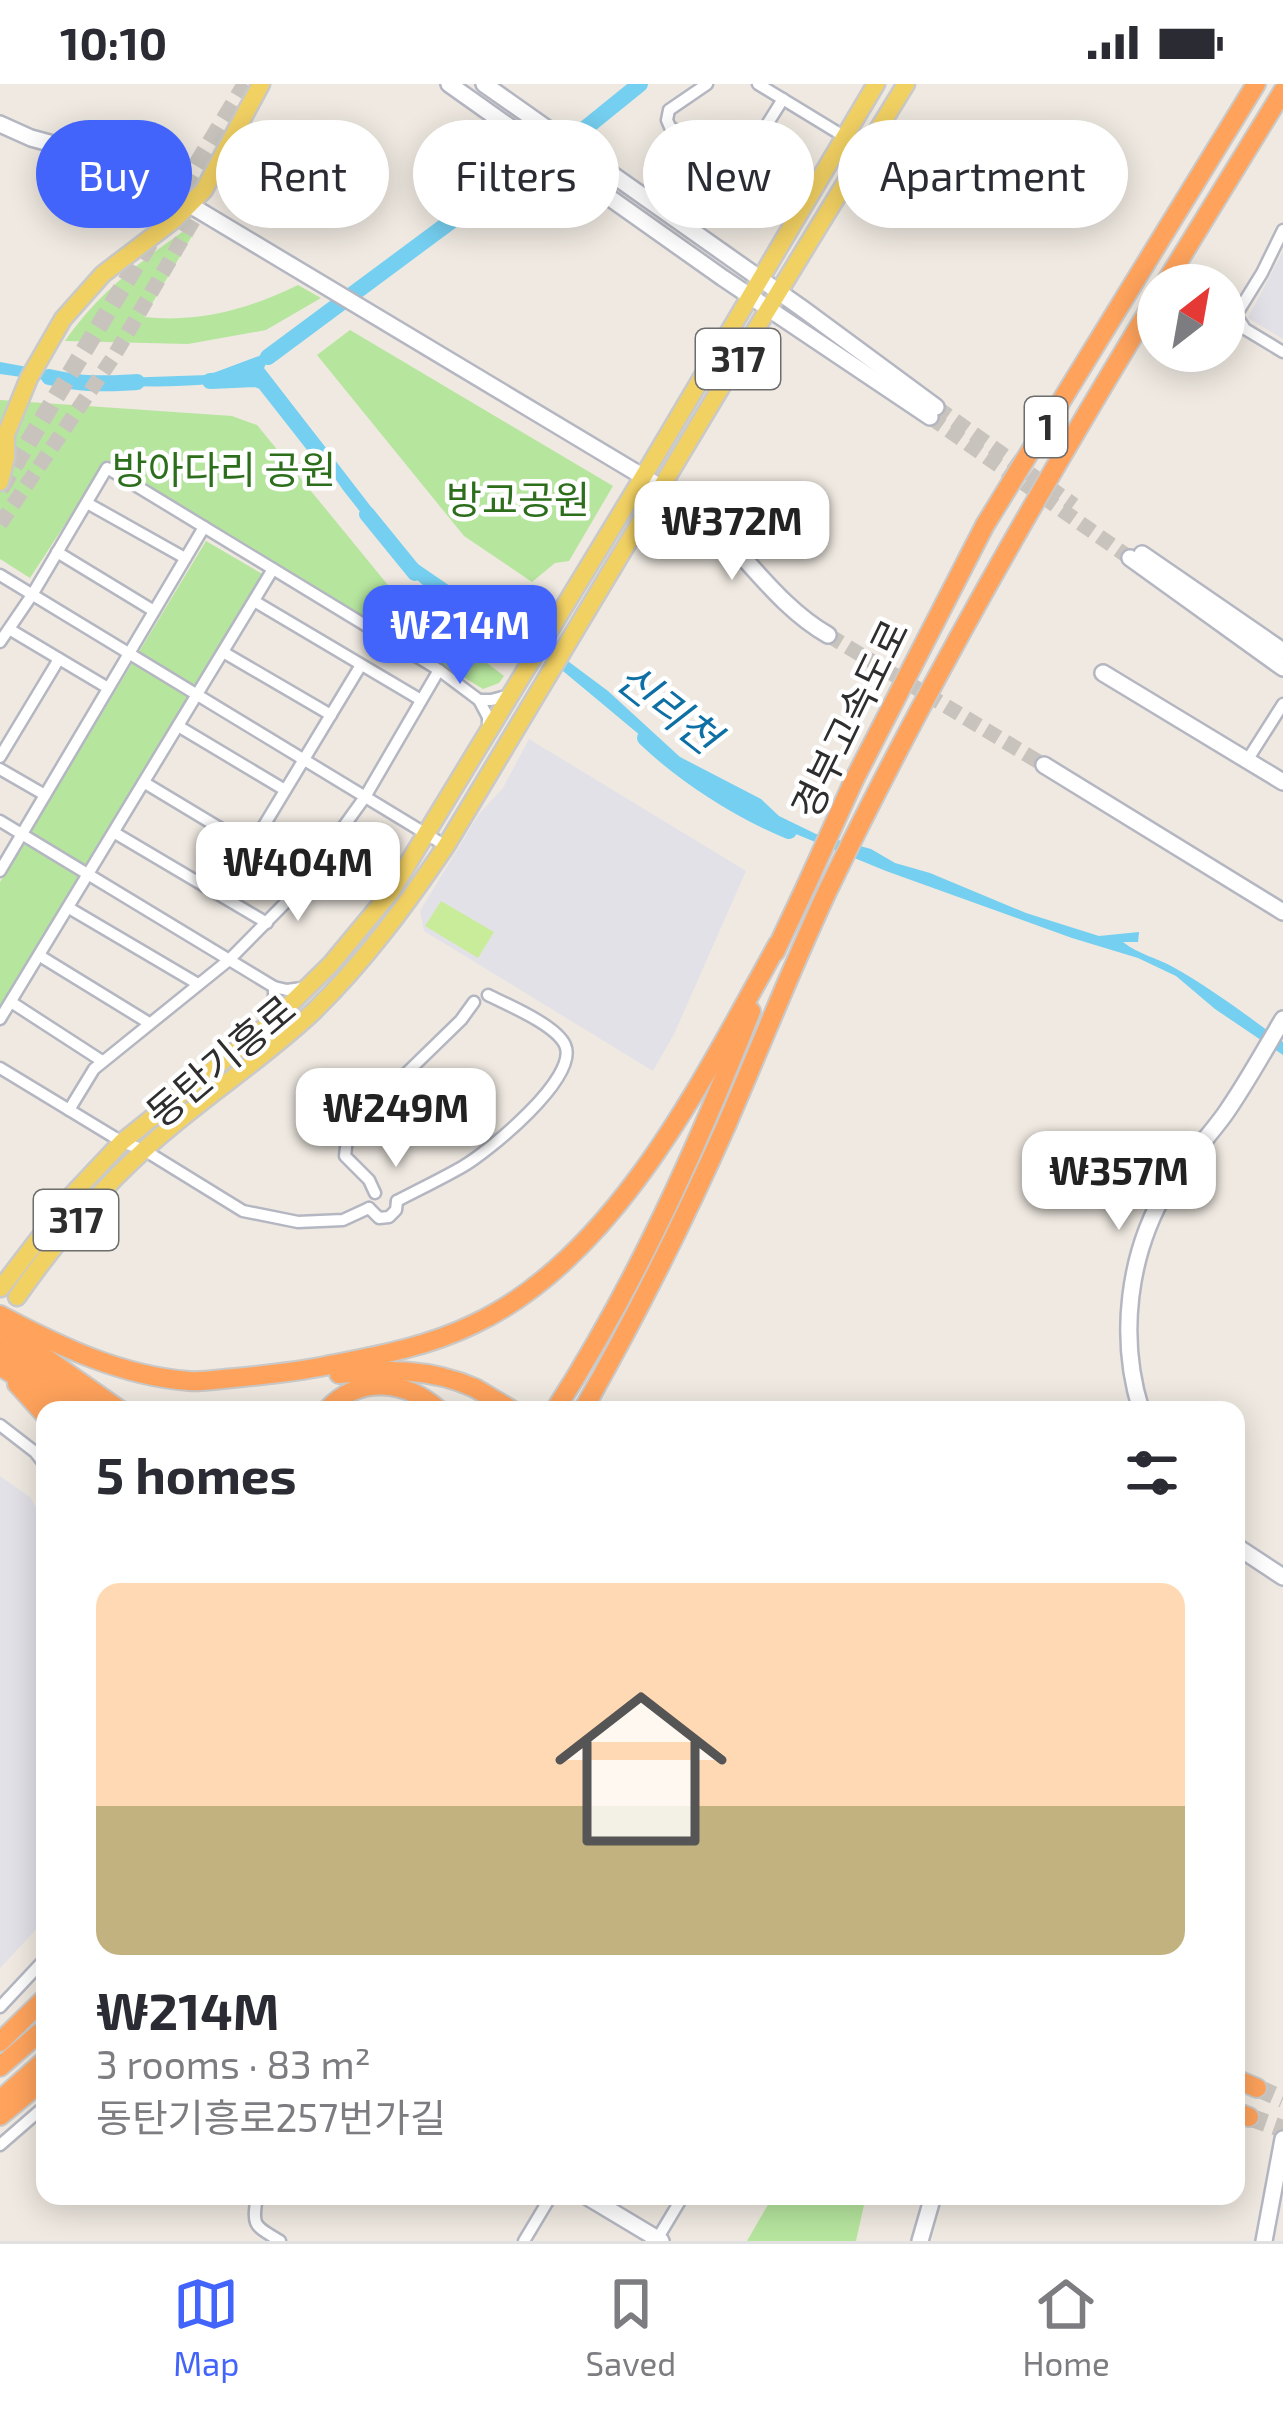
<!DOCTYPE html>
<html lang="en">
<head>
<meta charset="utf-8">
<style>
	body { margin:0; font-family:"Exo 2","Noto Sans KR",sans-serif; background:#f7f7f7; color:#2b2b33; height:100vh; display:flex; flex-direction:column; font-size:45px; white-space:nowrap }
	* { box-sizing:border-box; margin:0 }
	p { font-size:39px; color:#7c7c81 }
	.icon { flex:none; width:66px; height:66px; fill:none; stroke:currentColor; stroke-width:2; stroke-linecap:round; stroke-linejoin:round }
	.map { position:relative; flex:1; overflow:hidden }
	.sheet { position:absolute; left:36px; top:1317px; width:1209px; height:804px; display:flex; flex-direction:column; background:#fff; border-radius:24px; box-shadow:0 6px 30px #0003 }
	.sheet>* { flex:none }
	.banner { position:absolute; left:36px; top:36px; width:1212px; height:108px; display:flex; gap:24px }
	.needle { width:78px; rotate:31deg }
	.fabs { position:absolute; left:1137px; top:180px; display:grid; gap:24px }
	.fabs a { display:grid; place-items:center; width:108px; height:108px; border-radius:50%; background:#fff; box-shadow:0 6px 30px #0003; font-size:60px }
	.price { position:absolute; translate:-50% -102px; padding:0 27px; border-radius:24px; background:#fff; color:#222; font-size:39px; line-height:78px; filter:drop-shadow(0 3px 6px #0008) }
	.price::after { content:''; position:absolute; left:50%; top:72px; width:36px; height:27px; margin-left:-18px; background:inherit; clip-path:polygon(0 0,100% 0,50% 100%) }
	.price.current { background:#4264fb; color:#fff }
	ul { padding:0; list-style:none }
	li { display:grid; align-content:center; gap:24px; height:636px; padding:0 60px }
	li+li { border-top:3px solid #e1e1e2 }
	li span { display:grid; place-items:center; height:372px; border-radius:24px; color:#555 }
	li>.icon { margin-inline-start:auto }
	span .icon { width:216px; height:216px; fill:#fffc; stroke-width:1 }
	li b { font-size:51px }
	h2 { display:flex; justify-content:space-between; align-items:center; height:144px; padding:0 60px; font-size:51px }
	.tag { padding:0 42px; border-radius:54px; background:#fff; box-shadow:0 6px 30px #0003; font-size:42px; line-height:108px }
	.tag.current { background:#4264fb; color:#fff }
	.status { display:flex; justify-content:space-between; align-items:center; height:84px; padding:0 60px; background:#fff; direction:ltr }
	.status svg { height:33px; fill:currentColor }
	.tab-bar { display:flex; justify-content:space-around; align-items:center; height:168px; border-top:3px solid #e1e1e2; background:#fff; font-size:33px; color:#7c7c81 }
	.tab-bar a { display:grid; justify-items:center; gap:6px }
	.tab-bar .current { color:#4264fb }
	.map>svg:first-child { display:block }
	.industrial { fill:#e3e1e8 }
	.green { fill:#b6e59e }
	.pitch { fill:#c9ec9a }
	.water { fill:#75cff0 }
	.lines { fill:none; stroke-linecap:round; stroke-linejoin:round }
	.river { stroke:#75cff0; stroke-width:16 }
	.secondary-tunnel { stroke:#c8c4bd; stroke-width:15; stroke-dasharray:15 8; stroke-linecap:butt }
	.highway-tunnel { stroke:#c8c4bd; stroke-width:18; stroke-dasharray:18 9; stroke-linecap:butt }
	.street-casing { stroke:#b4b7c1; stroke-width:15 }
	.secondary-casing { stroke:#b4b7c1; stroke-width:20 }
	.primary-casing { stroke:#c9c9c9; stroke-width:21 }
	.highway-casing { stroke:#c9c9c9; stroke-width:22 }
	.street { stroke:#fff; stroke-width:10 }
	.secondary { stroke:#fff; stroke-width:15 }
	.primary { stroke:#f2d163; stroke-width:16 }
	.highway { stroke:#ffa35c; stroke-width:18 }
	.highway-bridge-casing { stroke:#c9c9c9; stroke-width:22; stroke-linecap:butt }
	.highway-bridge { stroke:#ffa35c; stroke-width:18 }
	.labels { text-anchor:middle; stroke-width:9; stroke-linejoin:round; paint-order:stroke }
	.shield { fill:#fff; stroke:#6d6d6d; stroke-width:3 }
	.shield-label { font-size:36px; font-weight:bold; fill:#2e2e2e }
	.park-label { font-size:39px; fill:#2c6e1b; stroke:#fff }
	.street-label { font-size:39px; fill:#2e2e2e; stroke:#fff }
	.water-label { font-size:42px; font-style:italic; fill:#0d6fa3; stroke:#fff }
</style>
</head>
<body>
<div class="status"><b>10:10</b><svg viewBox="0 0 49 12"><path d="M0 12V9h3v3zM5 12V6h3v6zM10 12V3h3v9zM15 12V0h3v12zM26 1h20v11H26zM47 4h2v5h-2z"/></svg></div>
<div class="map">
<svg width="1283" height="2157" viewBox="0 0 1283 2157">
	<rect width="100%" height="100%" fill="#efe9e1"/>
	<g class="industrial">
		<polygon points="1283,167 1283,255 1248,234"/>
		<polygon points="529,655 746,787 674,950 653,987 424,847 420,827 479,730 503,704"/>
		<polygon points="0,1392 31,1414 45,1442 45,1836 0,1884"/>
	</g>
	<g class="green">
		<path d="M198,142L144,233C200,239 249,225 298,201L321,214L266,246L188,260L65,257C100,207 140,178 189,143Z"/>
		<polygon points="350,246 613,402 569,477 555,479 532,498 464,452 317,271"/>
		<polygon points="0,316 232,332 257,341 392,506 504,592 499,599 483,605 107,376 30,494 0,475"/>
		<polygon points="206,457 264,491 0,928 0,798"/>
		<polygon points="773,2112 866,2112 856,2157 747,2157"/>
	</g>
	<polygon class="pitch" points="441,817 494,848 478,874 425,842"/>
	<path class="water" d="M339,215L341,217L269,273L264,284L412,476L501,537L552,565L551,568L557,569L608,607L680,673L761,715L779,732L816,750L871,765L895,779L930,789L1026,829L1099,852L1139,848L1138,858H1123C1138,870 1157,874 1173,883C1212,905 1248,932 1283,958V971L1215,925L1176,892L1138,874L1072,854L886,787L769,739L742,725L659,667L551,577V569L547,575L423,501L401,482L399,473L380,448L373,444L343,406L301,344L292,324L258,288C243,292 227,298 211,300C145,306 65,300 0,290V278L93,295L208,291L259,272Z"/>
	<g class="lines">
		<g class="river">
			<polyline points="268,273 481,115 546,76 640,0"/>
			<path d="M49,293C86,301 100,300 137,298"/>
			<polyline points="210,297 256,295 264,298 322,372"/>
			<polyline points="367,430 415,489"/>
			<path d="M645,654C684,691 739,727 789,747"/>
		</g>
		<g class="secondary-tunnel">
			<polyline points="936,323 1074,421"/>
			<polyline points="930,333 1130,474"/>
			<polyline points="0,440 114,272 204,118"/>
			<polyline points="828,551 1044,681"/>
		</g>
		<g class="highway-tunnel">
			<polyline points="0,405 246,0"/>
			<polyline points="1257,2004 1283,2015"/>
			<polyline points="1249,2033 1283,2045"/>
		</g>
		<defs>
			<g id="street">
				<polyline points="707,0 669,26 667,36 670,43 734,81 741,82 783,15"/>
				<polyline points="758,0 845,53"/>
				<polyline points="1283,146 1262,189 1236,231 1245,245 1283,268"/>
				<polyline points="87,419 185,474"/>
				<polyline points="57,468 154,527"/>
				<polyline points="0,491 446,762"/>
				<polyline points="254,517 421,616"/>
				<polyline points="9,545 108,604"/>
				<polyline points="0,558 32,511 107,384 439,586 479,616"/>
				<polyline points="223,568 331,631"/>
				<polyline points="488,641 488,633 479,616 491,616 510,611"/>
				<polyline points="178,642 285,706"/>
				<polyline points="0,673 59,575"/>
				<polyline points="1248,675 1283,620"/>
				<polyline points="0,685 45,711"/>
				<polyline points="145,699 306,796"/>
				<polyline points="0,737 274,903"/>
				<polyline points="115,749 267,839"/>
				<polyline points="251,763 361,581"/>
				<polyline points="0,787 204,443"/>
				<polyline points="69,824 198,900"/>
				<polyline points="40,872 149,939"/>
				<polyline points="11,918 102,977"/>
				<polyline points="274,934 274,903 287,906 302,904"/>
				<polyline points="0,935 273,485"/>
				<polyline points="0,984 122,1058 144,1066 243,1127 298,1138 343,1136 369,1124"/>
				<polyline points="69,1026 94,985 229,876 297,807 365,713 439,586"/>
				<polyline points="375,1109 369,1096 345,1072 348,1046 461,936 474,918"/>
				<path d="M397,1117C418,1106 441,1095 462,1083C488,1068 580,993 565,961C556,941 508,921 488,911"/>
				<polyline points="369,1124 379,1134 389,1133 396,1126 397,1117"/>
				<polyline points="0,1341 35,1368 45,1381"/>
				<polyline points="0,1923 45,1875"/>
				<polyline points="0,2061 45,2022"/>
				<path d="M257,2112C252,2143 254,2141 280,2157"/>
				<polyline points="524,2157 551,2112"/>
				<polyline points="656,2157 683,2112"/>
			</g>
			<g id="secondary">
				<polyline points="449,0 723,194 930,333"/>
				<polyline points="484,0 803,225 936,323"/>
				<path d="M0,40L31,54L101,73L150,97L682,416C738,455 769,517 828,551"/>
				<polyline points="1142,470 1283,567"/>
				<polyline points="1130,474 1283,584"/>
				<polyline points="1103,589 1283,698"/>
				<polyline points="1044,681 1283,828"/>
				<path d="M1141,1326C1118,1253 1128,1169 1168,1103C1185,1077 1207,1055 1225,1030C1246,1000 1264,967 1283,935"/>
				<polyline points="1236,1462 1283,1493"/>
				<polyline points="586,2112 661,2157"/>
				<polyline points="920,2157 933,2112"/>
				<polyline points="1264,2157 1283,2055"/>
			</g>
			<g id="primary">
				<polyline points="0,365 29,294 63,235 103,190 174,136 204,106 261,0"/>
				<polyline points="0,398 6,373 6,355"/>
				<polyline points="1,1204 72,1111 122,1058 274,936 331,880 390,809 643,393 876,0"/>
				<path d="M17,1213C54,1160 95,1111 143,1067C197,1017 260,978 314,927C365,877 406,821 446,762L756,245L906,0"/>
			</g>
			<g id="highway">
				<polyline points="1164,201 1283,7"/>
				<polyline points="854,696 985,441 1256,0"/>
				<polyline points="775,868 806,802"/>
				<path d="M0,1231C59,1262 121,1292 189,1297C203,1298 219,1295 234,1294C265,1291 295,1288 325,1282C376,1272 427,1263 474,1240C617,1173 704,992 778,860"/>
				<polyline points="2,1243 120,1326"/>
				<polyline points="0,1262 94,1326"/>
				<polyline points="0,1282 68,1326"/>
				<path d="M339,1290C387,1285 430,1284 475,1304"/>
				<polyline points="17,1300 45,1331"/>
				<path d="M327,1326C359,1291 406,1296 439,1326"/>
				<path d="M555,1326C636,1200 696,1066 751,927"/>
				<path d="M583,1326C635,1234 683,1139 726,1042C760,964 791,885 827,808C926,603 1040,405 1158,211"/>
				<polyline points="0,1958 45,1914"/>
				<polyline points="0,1983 45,1944"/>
				<polyline points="1236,1995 1257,2004"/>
				<polyline points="0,2016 45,1976"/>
				<polyline points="1236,2028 1249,2033"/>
				<polyline points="0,2032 45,1995"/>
			</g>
		</defs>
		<use href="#street" class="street-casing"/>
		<use href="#secondary" class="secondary-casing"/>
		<use href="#primary" class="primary-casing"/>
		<use href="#highway" class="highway-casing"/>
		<use href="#street" class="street"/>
		<use href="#secondary" class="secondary"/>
		<use href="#primary" class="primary"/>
		<use href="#highway" class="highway"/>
		<defs>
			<g id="highway-bridge">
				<polyline points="806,802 854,696"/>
				<polyline points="475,1304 512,1326"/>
			</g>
		</defs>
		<use href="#highway-bridge" class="highway-bridge-casing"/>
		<use href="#highway-bridge" class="highway-bridge"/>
	</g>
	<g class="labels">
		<g class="shield">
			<rect x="696" y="245" width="84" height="60" rx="9"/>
			<rect x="1025" y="313" width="42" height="60" rx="9"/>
			<rect x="34" y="1106" width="84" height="60" rx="9"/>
		</g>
		<g class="shield-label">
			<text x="738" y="288">317</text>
			<text x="1046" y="356">1</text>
			<text x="76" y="1149">317</text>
		</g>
		<g class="park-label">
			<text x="224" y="400">방아다리 공원</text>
			<text x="518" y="430">방교공원</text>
		</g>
		<g class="street-label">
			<text transform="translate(850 635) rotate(-64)" y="14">경부고속도로</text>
			<text transform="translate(221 977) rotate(-40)" y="14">동탄기흥로</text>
		</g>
		<g class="water-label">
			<text transform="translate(668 624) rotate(38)" y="15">신리천</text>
		</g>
	</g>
</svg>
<div class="fabs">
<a><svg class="needle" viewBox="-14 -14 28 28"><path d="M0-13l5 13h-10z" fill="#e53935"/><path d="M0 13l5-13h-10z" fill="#7c7c81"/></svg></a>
</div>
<b class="price" style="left:732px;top:499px">₩372M</b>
<b class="price current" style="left:460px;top:603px">₩214M</b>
<b class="price" style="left:298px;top:840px">₩404M</b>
<b class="price" style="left:396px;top:1086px">₩249M</b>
<b class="price" style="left:1119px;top:1149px">₩357M</b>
<div class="banner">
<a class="tag current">Buy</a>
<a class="tag">Rent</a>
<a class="tag">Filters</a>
<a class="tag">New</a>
<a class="tag">Apartment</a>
</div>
<section class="sheet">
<h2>5 homes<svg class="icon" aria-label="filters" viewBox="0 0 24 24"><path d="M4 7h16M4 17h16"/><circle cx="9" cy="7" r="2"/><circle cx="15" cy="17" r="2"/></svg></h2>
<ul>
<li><span style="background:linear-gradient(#ffd9b3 60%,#c2b280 0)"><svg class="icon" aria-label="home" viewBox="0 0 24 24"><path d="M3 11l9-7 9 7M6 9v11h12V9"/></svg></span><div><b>₩214M</b><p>3 rooms · 83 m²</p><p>동탄기흥로257번가길</p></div></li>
</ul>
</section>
</div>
<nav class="tab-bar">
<a class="current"><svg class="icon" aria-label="map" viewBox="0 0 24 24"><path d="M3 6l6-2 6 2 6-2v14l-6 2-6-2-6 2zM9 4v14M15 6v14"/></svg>Map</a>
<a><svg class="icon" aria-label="saved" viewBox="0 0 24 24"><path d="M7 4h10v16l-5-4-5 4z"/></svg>Saved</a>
<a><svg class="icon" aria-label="home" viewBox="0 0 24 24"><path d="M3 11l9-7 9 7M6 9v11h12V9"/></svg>Home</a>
</nav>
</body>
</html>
